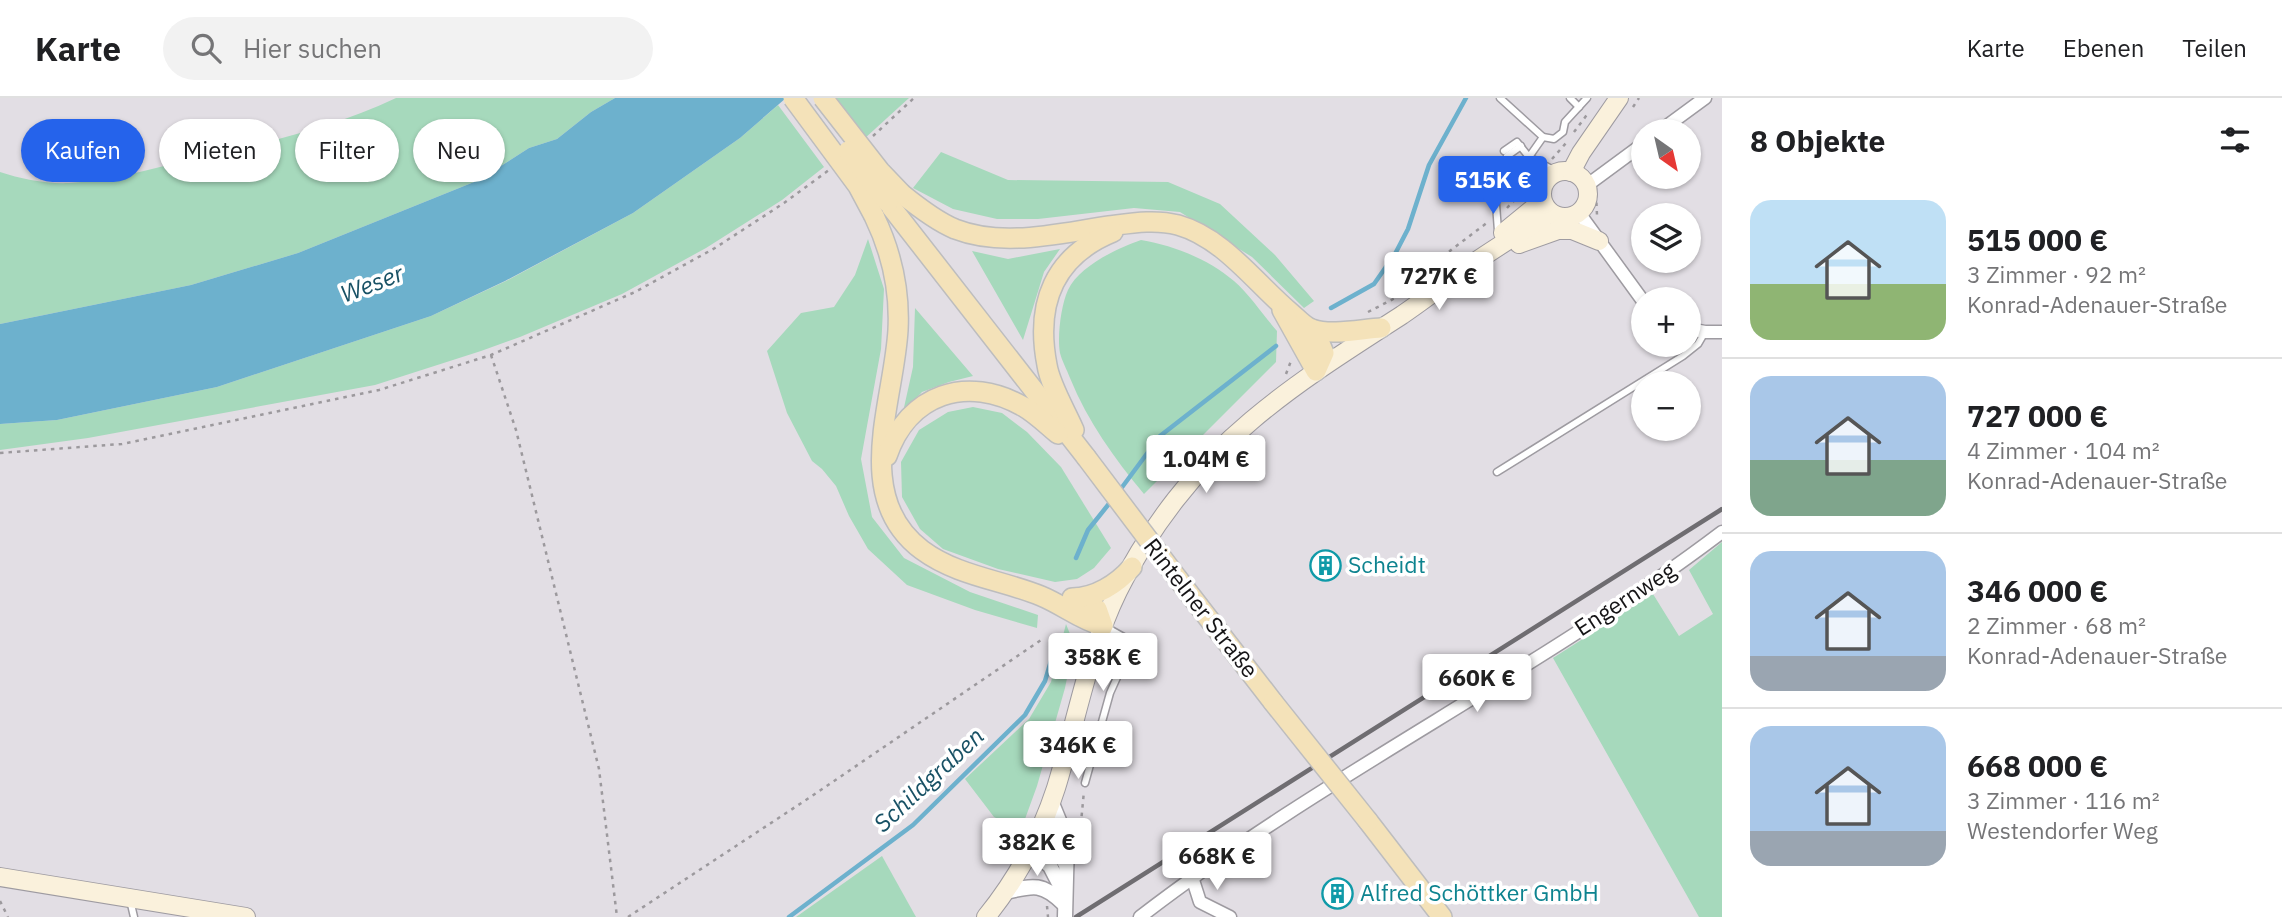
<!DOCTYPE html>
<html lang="de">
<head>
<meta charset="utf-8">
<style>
	body { margin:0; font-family:"IBM Plex Sans",sans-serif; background:#f2f2f2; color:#202124; height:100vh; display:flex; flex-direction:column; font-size:26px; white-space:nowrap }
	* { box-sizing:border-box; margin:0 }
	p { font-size:23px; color:#757577 }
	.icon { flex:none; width:38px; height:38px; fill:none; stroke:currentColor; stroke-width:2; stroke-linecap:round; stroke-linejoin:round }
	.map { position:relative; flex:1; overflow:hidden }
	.panel { display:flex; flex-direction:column; background:#fff; width:560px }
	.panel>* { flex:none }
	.guide { position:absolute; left:21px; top:21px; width:665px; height:63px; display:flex; gap:14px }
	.needle { width:46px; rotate:146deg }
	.buttons { position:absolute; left:1631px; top:21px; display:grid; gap:14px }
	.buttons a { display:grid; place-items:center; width:70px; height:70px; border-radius:50%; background:#fff; box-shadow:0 2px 5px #0004; font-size:35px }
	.price { position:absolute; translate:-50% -60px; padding:0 16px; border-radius:7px; background:#fff; color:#222; font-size:23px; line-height:46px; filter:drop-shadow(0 2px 4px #0008) }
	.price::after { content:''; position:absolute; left:50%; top:42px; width:21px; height:16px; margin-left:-10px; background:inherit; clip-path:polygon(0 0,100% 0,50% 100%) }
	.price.current { background:#2563eb; color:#fff }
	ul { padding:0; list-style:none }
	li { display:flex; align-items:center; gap:21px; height:175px; padding:0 28px }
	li+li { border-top:2px solid #e0e0e0 }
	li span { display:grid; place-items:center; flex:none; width:196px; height:140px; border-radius:21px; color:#555 }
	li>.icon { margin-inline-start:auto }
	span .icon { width:84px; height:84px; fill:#fffc; stroke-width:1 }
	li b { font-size:30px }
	h2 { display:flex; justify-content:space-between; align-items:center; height:84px; padding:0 28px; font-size:30px }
	.tag { padding:0 24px; border-radius:32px; background:#fff; box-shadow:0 2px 5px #0004; font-size:24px; line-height:63px }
	.tag.current { background:#2563eb; color:#fff }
	header { display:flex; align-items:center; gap:42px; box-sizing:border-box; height:98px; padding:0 35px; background:#fff; border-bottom:2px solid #e0e0e0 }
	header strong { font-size:33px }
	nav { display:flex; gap:38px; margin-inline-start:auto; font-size:24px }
	.search { width:490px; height:63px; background:#f2f2f2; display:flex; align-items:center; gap:18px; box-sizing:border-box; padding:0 24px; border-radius:38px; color:#757577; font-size:26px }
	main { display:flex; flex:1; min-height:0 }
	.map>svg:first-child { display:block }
	.green { fill:#a6d9bc }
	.water { fill:#6db1cd }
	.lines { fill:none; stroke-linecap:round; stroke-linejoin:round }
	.stream { stroke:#6db1cd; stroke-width:4.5 }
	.service-casing { stroke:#9e9ba1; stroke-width:9 }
	.minor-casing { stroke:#9e9ba1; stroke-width:15 }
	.tertiary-casing { stroke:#9e9ba1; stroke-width:17 }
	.secondary-casing { stroke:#9e9ba1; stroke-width:20 }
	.primary-casing { stroke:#bdbdbe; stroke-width:22 }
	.path { stroke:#9c999d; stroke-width:2.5; stroke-dasharray:3.5 5; stroke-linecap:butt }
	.service { stroke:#fff; stroke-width:6 }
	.minor { stroke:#fff; stroke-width:12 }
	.tertiary { stroke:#fff; stroke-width:14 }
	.secondary { stroke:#faf1dc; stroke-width:18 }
	.primary { stroke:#f4e2b9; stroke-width:19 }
	.rail { stroke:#6f6d71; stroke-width:4.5 }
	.primary-bridge-casing { stroke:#bdbdbe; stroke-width:22; stroke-linecap:butt }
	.primary-bridge { stroke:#f4e2b9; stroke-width:19 }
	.labels { text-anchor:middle; stroke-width:7; stroke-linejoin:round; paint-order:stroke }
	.culture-label { font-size:23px; fill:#0d838f; stroke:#fff; text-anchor:start }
	.street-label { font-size:23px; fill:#151416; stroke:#fff }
	.water-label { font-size:24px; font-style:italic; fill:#185165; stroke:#fff }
</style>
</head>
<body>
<header>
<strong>Karte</strong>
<div class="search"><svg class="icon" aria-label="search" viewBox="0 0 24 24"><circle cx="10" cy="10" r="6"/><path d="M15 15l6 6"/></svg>Hier suchen</div>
<nav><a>Karte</a><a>Ebenen</a><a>Teilen</a></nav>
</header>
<main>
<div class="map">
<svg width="1722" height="819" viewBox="0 0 1722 819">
	<rect width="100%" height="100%" fill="#e2dee4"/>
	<g class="green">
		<path d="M396,0H615L591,14L557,41L529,50L479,82L298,155L191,187L0,226V74C21,81 46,86 69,85C110,83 150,71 190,62C260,46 331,31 396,0Z"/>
		<polygon points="833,0 909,0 864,41"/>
		<polygon points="778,7 824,69 782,102 706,150 622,196 520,239 481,253 375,287 88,340 0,352 0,326 57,322 217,289 431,218 506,183 633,115 740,40"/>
		<polygon points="941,54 1008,82 1168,84 1220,106 1275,157 1314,203 1304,210 1252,159 1180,114 1134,110 1038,121 997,121 953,111 913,90"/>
		<polygon points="868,141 884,191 881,251 861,361 872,419 904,460 970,494 1038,517 1037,530 975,512 907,487 868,451 849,418 836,388 822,371 812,363 787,315 767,253 801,215 834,209 855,177"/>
		<path d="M1141,142C1175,148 1208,161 1234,183C1250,197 1263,217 1277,233L1276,264L1144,396C1114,360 1088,324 1070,280C1067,272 1062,263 1060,255C1057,239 1061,207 1068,192C1079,168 1118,150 1141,142Z"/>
		<polygon points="1060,151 1044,174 1023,242 972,153 1008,161"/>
		<polygon points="915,210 973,278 949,284 922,294 903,314 913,269"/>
		<polygon points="973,309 1002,315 1027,334 1061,369 1111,450 1094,470 1077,481 1055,484 998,471 943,451 920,431 902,399 901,364 919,332 948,314"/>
		<polygon points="1722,444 1722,819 1699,819 1553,560 1653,496 1679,538 1713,516 1689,472"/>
		<polygon points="1066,526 1074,546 1065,590 1037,688 1021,732 994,719 965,681 1029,621 1051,584"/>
		<polygon points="882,758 916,819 796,819"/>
	</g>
	<polygon class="water" points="615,0 786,0 740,40 633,115 505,183 431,218 217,289 57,322 0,326 0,226 191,187 298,155 479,82 529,50 557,41 591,14"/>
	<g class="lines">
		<g class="stream">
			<polyline points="1331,210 1374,186 1395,156 1408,131 1429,67 1466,0"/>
			<polyline points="1120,392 1160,338 1276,248"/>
			<polyline points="1076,460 1088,432 1112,402"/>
			<polyline points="789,819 913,727 1025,617 1045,583 1057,543"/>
		</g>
		<defs>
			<g id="service">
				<polyline points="1500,0 1543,39 1554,41 1563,34 1565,24 1587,0"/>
				<polyline points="1570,0 1579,9"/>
				<polyline points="1504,53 1517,44 1529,59 1557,74"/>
				<polyline points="1507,58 1521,48"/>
				<polyline points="1490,63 1488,72 1491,79"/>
				<polyline points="1515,69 1529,59 1543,39"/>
				<polyline points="1520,75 1535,64"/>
				<polyline points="1495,93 1498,133"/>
				<polyline points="1497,374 1683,258 1698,246 1705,234"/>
				<polyline points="1085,685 1110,595 1132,546 1129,542 1104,528"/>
				<polyline points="130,802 134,819"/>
			</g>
			<g id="minor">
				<polyline points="1660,33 1705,0"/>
				<polyline points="1586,88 1643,46"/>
				<polyline points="1579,115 1643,203"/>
				<polyline points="1689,231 1705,234 1722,234"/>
				<polyline points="1192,779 1200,804 1230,819"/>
				<path d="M1140,819C1324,677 1536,575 1722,434"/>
			</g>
			<g id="tertiary">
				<polyline points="1051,703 1067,742 1065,819"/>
				<polyline points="1033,742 1053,749 1066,766"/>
				<polyline points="1029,751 1050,768 1063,793"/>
				<path d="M1006,794C1034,787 1043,785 1064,806"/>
			</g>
			<g id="secondary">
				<circle cx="1565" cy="96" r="23"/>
				<polyline points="1571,74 1581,55 1619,0"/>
				<polyline points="1503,135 1542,103"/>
				<polyline points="1519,146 1558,132 1572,132 1599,143"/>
				<polyline points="0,779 246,819"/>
				<path d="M986,819C1016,782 1041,736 1056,690C1076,625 1088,554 1118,493C1149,430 1197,368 1251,323C1298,283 1351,250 1402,217C1427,200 1451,181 1475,164C1500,147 1526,131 1551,115"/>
			</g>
			<g id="primary">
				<path d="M902,96C918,109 936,123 955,131C1004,150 1059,135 1109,128C1132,125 1155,121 1178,127C1224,140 1256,186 1291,215C1297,220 1305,229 1312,231C1330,238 1362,231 1381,230"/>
				<polyline points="888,105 1086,359"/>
				<path d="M874,118C891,153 900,193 898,232C894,304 851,399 922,452C957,478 1002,482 1041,498C1063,507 1080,522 1103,528L1097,511L1077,500"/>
				<polyline points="1282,212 1316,273 1324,255 1317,238 1311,231"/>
				<path d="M1074,332C1066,313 1050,287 1047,267C1035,205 1054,158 1113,134"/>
				<path d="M887,358C908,296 967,276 1024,309C1036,316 1047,327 1058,336"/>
				<polyline points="1178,481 1273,604"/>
				<path d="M1072,500C1095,500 1117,486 1132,469"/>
				<polyline points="1368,723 1442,819"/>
			</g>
		</defs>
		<use href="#service" class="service-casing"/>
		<use href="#minor" class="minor-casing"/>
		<use href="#tertiary" class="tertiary-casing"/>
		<use href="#secondary" class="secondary-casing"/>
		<use href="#primary" class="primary-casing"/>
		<g class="path">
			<polyline points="1633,9 1639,0"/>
			<polyline points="1574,34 1589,14"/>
			<polyline points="873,38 914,0"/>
			<polyline points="1552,61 1566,45"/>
			<polyline points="1596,96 1597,117"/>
			<polyline points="1507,110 1541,74"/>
			<polyline points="1368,214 1405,195 1451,152 1488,124"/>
			<polyline points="491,257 516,332 599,671 617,819"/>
			<polyline points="1286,276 1291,263"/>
			<polyline points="0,355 122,346 379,292 491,257 635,194 715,150 784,105 829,72"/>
			<polyline points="1080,735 1084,693"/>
			<polyline points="0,803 8,819"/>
			<polyline points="1047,808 1048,819"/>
			<polyline points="628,819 812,698 1041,542"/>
		</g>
		<use href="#service" class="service"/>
		<use href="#minor" class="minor"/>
		<use href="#tertiary" class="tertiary"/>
		<use href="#secondary" class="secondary"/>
		<use href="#primary" class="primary"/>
		<polyline class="rail" points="1076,819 1722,411"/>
		<defs>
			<g id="primary-bridge">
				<polyline points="793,0 858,88 874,118"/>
				<polyline points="823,0 880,73 902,96"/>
				<polyline points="848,53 888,105"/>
				<polyline points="1086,359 1178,481"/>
				<polyline points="1273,604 1368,723"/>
			</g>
		</defs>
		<use href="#primary-bridge" class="primary-bridge-casing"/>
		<use href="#primary-bridge" class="primary-bridge"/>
	</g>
	<defs>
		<symbol id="building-ring" viewBox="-11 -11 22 22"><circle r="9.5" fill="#fff" stroke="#0f9aa8" stroke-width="1.5"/><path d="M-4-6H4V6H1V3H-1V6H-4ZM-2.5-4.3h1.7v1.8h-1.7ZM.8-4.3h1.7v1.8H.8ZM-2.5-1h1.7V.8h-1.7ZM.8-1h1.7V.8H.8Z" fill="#0f9aa8"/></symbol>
	</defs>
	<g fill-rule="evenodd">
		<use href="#building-ring" x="1308" y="450" width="35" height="35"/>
		<use href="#building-ring" x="1320" y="778" width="35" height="35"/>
	</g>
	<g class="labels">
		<g class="culture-label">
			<text x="1348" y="475">Scheidt</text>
			<text x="1360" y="803">Alfred Schöttker GmbH</text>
		</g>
		<g class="street-label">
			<text transform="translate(1625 501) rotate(-33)" y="8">Engernweg</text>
			<text transform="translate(1201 510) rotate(52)" y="8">Rintelner Straße</text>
		</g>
		<g class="water-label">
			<text transform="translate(372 186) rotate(-21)" y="8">Weser</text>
			<text transform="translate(929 682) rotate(-43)" y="8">Schildgraben</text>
		</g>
	</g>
</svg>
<div class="buttons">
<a><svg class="needle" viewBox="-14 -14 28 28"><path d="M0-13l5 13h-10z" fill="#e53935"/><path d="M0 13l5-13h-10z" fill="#757577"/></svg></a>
<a><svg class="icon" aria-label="layers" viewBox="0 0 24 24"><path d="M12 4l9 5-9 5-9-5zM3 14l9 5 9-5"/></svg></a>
<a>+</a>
<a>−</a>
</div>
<b class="price current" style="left:1493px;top:118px">515K €</b>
<b class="price" style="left:1439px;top:214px">727K €</b>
<b class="price" style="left:1206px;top:397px">1.04M €</b>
<b class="price" style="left:1103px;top:595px">358K €</b>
<b class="price" style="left:1477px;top:616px">660K €</b>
<b class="price" style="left:1078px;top:683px">346K €</b>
<b class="price" style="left:1037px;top:780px">382K €</b>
<b class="price" style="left:1217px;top:794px">668K €</b>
<div class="guide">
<a class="tag current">Kaufen</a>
<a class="tag">Mieten</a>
<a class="tag">Filter</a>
<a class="tag">Neu</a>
</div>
</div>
<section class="panel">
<h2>8 Objekte<svg class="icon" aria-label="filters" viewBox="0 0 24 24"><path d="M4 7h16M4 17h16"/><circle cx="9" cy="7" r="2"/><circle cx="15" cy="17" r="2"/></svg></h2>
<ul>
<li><span style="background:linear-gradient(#bfe0f5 60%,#8fb573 0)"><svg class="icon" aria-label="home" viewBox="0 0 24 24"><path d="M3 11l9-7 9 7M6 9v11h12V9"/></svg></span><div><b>515 000 €</b><p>3 Zimmer · 92 m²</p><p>Konrad-Adenauer-Straße</p></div></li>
<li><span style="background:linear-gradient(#a9c7e8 60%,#7fa58c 0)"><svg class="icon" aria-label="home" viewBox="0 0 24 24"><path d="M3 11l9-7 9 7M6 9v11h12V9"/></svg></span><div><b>727 000 €</b><p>4 Zimmer · 104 m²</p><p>Konrad-Adenauer-Straße</p></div></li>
<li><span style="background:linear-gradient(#a9c7e8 75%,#9aa5b1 0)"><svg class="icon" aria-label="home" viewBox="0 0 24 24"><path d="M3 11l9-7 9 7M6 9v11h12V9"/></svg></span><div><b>346 000 €</b><p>2 Zimmer · 68 m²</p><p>Konrad-Adenauer-Straße</p></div></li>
<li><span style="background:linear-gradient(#a9c7e8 75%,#9aa5b1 0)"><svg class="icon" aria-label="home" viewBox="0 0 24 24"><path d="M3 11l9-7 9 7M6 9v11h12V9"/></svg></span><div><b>668 000 €</b><p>3 Zimmer · 116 m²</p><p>Westendorfer Weg</p></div></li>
</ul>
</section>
</main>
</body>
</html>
